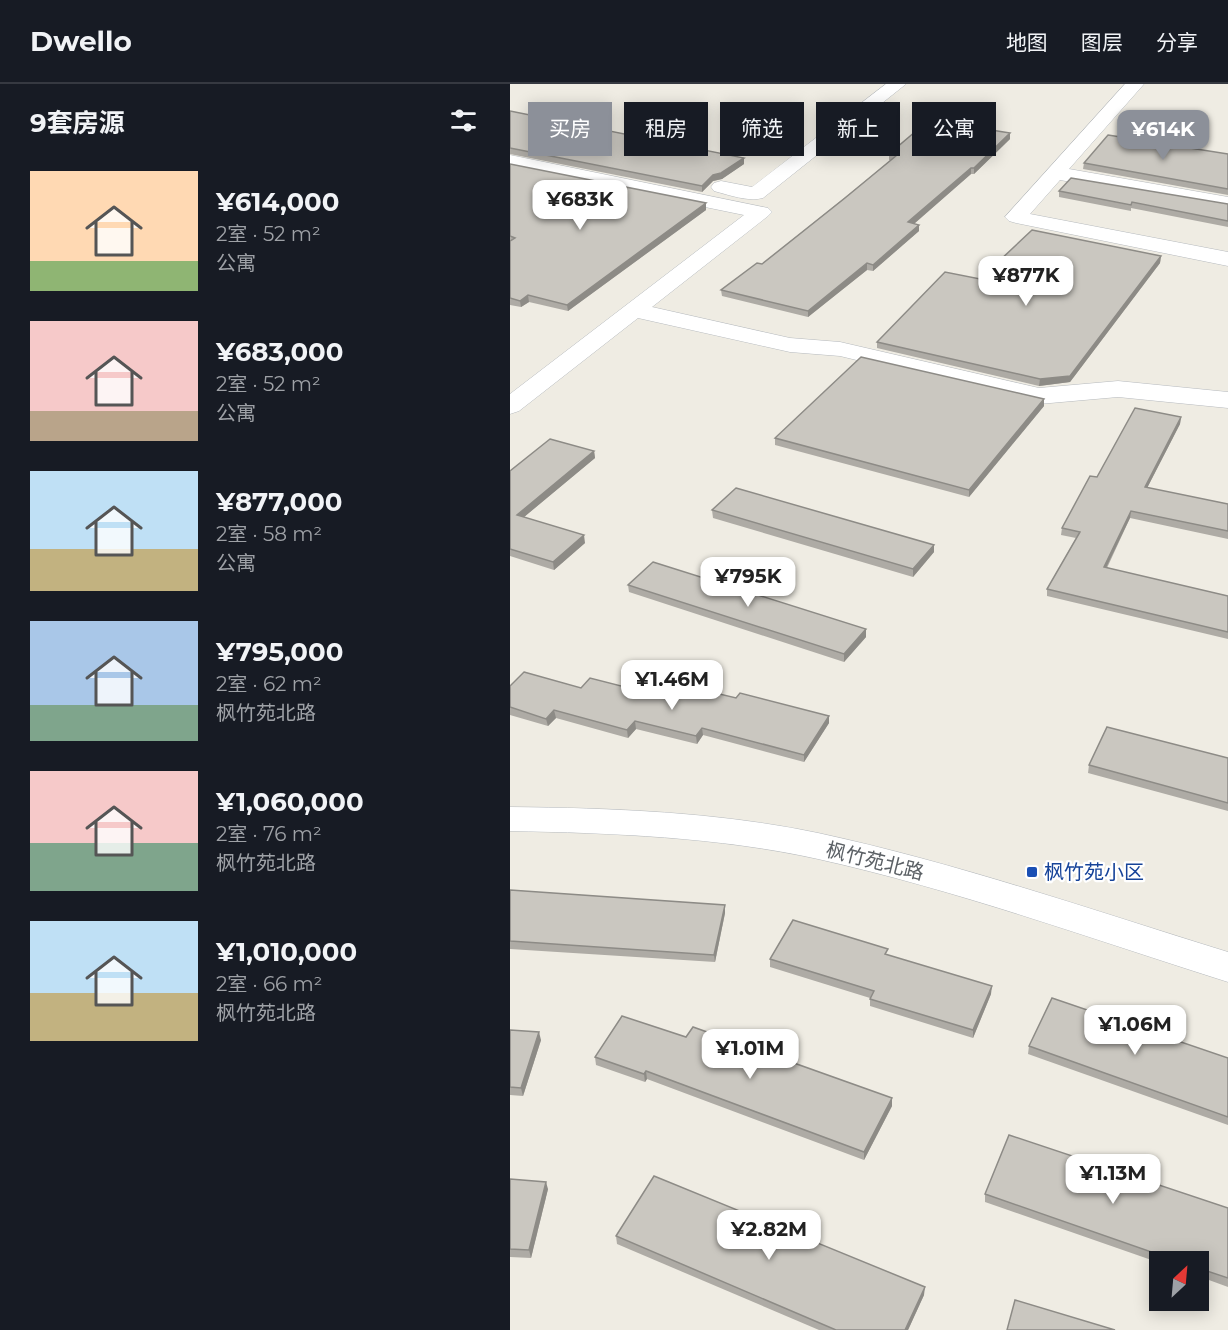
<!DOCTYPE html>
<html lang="zh">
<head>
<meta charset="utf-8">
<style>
	body { margin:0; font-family:Montserrat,"Noto Sans SC",sans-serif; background:#242831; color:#f1f3f6; height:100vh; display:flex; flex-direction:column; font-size:22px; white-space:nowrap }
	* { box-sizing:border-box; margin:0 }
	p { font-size:20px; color:#9ea1a6 }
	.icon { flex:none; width:33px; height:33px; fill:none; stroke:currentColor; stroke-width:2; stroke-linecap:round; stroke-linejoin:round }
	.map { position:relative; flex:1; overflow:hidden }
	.panel { display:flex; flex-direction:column; background:#171b24; width:510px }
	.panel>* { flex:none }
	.guide { position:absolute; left:18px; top:18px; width:570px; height:54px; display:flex; gap:12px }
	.needle { width:39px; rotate:26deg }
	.buttons { position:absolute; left:639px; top:1167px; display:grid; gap:12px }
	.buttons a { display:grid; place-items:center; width:60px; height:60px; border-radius:0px; background:#171b24; box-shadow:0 3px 15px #0003; font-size:30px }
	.price { position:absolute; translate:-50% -51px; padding:0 14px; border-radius:12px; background:#fff; color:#222; font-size:20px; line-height:39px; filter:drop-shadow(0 2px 3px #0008) }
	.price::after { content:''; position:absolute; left:50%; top:36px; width:18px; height:14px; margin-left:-9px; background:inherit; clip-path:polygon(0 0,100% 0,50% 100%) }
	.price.selected { background:#8c9099; color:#fff }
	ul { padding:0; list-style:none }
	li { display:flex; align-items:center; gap:18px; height:150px; padding:0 30px }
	li span { display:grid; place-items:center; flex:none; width:168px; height:120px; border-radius:0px; color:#555 }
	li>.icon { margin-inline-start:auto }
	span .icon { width:72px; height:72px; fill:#fffc; stroke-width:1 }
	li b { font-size:26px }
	h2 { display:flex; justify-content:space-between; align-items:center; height:72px; padding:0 30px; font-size:26px }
	.tag { padding:0 21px; border-radius:0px; background:#171b24; box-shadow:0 3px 15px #0003; font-size:21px; line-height:54px }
	.tag.selected { background:#8c9099; color:#fff }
	header { display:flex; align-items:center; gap:36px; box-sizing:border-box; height:84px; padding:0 30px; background:#171b24; border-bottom:2px solid #363941 }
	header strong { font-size:28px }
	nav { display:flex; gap:33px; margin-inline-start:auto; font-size:21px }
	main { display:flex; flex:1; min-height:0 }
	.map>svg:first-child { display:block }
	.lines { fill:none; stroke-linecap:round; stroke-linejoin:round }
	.minor-casing { stroke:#b6babe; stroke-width:1 }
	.minor { fill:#fff; fill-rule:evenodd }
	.wall { fill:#aeaba5 }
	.shaded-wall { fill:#8d8b86 }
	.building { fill:#cac7c0; stroke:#8d8b86; stroke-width:1.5 }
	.transit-dot { fill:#1a4fb4; stroke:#fff; stroke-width:2 }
	.labels { text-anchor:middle; stroke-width:4.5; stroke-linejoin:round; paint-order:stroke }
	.street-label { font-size:20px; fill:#5b6065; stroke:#fff }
	.transit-label { font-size:20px; fill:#164399; stroke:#fff; text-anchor:start }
</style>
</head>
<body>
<header>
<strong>Dwello</strong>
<nav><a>地图</a><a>图层</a><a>分享</a></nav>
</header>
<main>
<section class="panel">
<h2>9套房源<svg class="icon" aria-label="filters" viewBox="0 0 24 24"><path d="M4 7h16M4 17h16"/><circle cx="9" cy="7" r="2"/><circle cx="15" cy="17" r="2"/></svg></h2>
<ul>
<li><span style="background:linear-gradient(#ffd9b3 75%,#8fb573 0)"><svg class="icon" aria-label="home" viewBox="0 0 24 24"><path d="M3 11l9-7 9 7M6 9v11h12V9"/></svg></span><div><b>¥614,000</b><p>2室 · 52 m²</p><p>公寓</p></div></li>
<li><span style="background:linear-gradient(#f6c9c9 75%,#b9a48a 0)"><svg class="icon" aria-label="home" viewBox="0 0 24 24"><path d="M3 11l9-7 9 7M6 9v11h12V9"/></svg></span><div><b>¥683,000</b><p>2室 · 52 m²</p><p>公寓</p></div></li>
<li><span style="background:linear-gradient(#bfe0f5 65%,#c2b280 0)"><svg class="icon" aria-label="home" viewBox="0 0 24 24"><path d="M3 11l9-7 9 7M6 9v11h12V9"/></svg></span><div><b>¥877,000</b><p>2室 · 58 m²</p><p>公寓</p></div></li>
<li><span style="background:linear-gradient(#a9c7e8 70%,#7fa58c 0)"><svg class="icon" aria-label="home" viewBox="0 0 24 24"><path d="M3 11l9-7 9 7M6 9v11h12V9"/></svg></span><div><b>¥795,000</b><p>2室 · 62 m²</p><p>枫竹苑北路</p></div></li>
<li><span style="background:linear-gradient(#f6c9c9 60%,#7fa58c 0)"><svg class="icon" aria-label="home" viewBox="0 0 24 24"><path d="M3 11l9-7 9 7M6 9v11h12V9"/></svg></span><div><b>¥1,060,000</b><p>2室 · 76 m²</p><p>枫竹苑北路</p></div></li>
<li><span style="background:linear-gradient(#bfe0f5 60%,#c2b280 0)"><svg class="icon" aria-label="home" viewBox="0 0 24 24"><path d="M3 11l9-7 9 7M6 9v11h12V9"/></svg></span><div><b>¥1,010,000</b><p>2室 · 66 m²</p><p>枫竹苑北路</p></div></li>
</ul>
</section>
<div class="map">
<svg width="718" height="1246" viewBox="0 0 718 1246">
	<rect width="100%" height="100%" fill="#efece3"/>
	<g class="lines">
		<defs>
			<g id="minor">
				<path d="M376,0H396L253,114C238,118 219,111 204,107L201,103L204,99L211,97L242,103Z"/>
				<polygon points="615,0 634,0 559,85 718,113 718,125 550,96 520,130 718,168 718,182 506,139 499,137 495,133"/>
				<polygon points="0,71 258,124 262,128 258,132 142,223 280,254 330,258 529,304 608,297 718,308 718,324 608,313 529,320 330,272 280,268 128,234 9,327 0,330 0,310 234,131 0,83"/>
				<path d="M0,723C102,724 207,728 308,749C447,779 582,826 718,868V898C582,855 447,806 308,775C208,753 102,749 0,747Z"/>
			</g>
		</defs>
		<use href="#minor" class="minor-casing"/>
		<use href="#minor" class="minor"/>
	</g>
	<g class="wall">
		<polygon points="0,27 234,74 234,80 212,95 203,97 192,108 0,70"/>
		<polygon points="500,55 464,90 461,90 404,140 409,147 363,187 357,186 298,233 212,212 211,206 252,180 381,76 379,76 379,70"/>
		<polygon points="718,70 718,111 573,85 574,79"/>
		<polygon points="0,80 196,126 58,227 19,218 11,223 0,221"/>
		<polygon points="549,107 718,120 718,143 621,124 621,127 549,113"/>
		<polygon points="651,172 650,179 560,298 529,302 367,264 367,258 470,195"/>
		<polygon points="534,322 459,413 265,361 265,354"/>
		<polygon points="671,333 670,340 637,404 718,420 718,455 620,434 597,484 718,512 718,555 537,512 537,505 566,454 551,451 552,444 587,393"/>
		<polygon points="84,367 85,374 14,433 75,459 44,486 0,472 0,387"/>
		<polygon points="202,426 424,468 403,493 203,434"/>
		<polygon points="118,501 356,545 356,553 334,578 119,508"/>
		<polygon points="0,602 71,604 154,613 226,614 319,632 319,639 294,678 193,651 187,660 126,645 118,654 46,634 38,642 0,631"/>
		<polygon points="718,674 718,727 578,689 579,681"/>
		<polygon points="0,806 215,821 215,829 205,878 0,865"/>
		<polygon points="378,871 481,910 463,954 360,922 360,914 260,883 260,875"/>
		<polygon points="0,946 31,956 13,1012 0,1011"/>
		<polygon points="176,953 382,1014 382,1022 354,1076 137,995 135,998 86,981 85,973"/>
		<polygon points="519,962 718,974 718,1041 518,970"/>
		<polygon points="0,1095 38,1105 21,1174 0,1173"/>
		<polygon points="475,1110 718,1124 718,1203 688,1192 688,1178 650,1178 650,1179 475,1118"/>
		<polygon points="106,1152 414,1211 398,1246 309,1246 107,1160"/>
	</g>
	<g class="shaded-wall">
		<polygon points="500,49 500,55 464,90 464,84"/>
		<polygon points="234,74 234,80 212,95 203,97 192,108 192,102 203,91"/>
		<polygon points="461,84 461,90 398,145 398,138"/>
		<polygon points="196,119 196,126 58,227 57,221"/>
		<polygon points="409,141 409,147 363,187 363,181"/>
		<polygon points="651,172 650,179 560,298 529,302 530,295"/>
		<polygon points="357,179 357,186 298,233 298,227"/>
		<polygon points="18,211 19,218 11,223 10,217"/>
		<polygon points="534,315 534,322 459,413 459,406"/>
		<polygon points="671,333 670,340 634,410 635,403"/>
		<polygon points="84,367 85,374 8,438 7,431"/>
		<polygon points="621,427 620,434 593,490 594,483"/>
		<polygon points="74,451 75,459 44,486 43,478"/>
		<polygon points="424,461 424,468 403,493 403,485"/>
		<polygon points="356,545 356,553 334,578 334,570"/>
		<polygon points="44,626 46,634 38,642 36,635"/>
		<polygon points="319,632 319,639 294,678 294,671"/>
		<polygon points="125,637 126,645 118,654 117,646"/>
		<polygon points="192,644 193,651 187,660 186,652"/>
		<polygon points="215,821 215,829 205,878 204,871"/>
		<polygon points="482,902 481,910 463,954 463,946"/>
		<polygon points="29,948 31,956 13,1012 11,1004"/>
		<polygon points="136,987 137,995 135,998 134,990"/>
		<polygon points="382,1014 382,1022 354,1076 354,1068"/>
		<polygon points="36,1098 38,1105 21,1174 19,1166"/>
		<polygon points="415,1203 414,1211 398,1246 395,1246"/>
	</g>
	<g class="building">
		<polygon points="0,27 234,74 211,89 203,91 192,102 0,64"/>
		<polygon points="419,36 500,49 464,84 461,84 398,138 409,141 363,181 357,179 298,227 211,206 247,179 252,180 335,114 387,71 379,70"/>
		<polygon points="598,51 718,70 718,105 574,79"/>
		<polygon points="0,80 196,119 57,221 18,211 10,217 0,214 0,157 5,154 0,152"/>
		<polygon points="561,94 718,120 718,137 622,118 621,121 549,107"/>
		<polygon points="522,146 651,172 560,292 530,295 367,258 435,188 470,195"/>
		<polygon points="351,273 534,315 459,406 265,354"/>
		<polygon points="625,324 671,333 635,403 718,420 718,447 621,427 594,483 718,512 718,548 537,505 570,448 552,444 580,392 587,393"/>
		<polygon points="40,355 84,367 7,431 74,451 43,478 0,465 0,387"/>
		<polygon points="226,404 424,461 403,485 202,426"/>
		<polygon points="143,478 356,545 334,570 118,501"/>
		<polygon points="14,588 71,604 80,594 154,613 164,599 226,614 230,609 319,632 294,671 192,644 186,652 125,637 117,646 44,626 36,635 0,623 0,602"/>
		<polygon points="597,643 718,674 718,719 579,681"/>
		<polygon points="0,806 215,821 204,871 0,857"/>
		<polygon points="283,836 378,865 375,870 482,902 463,946 360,915 364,907 260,875"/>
		<polygon points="542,914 718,974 718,1033 519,962"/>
		<polygon points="112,932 176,953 183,943 382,1014 354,1068 136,987 134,990 85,973"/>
		<polygon points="0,946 29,948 11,1004 0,1003"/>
		<polygon points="499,1051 718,1124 718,1194 688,1184 688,1178 670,1178 475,1110"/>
		<polygon points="144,1092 415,1203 395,1246 326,1246 106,1152"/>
		<polygon points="0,1095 36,1098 19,1166 0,1165"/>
		<polygon points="505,1216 605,1246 497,1246"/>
	</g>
	<rect class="transit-dot" x="516" y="782" width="12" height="12" rx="3"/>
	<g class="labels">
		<g class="street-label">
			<text transform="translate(365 777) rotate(14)" y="7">枫竹苑北路</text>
		</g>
		<g class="transit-label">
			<text x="534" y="795">枫竹苑小区</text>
		</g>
	</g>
</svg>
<div class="buttons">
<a><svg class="needle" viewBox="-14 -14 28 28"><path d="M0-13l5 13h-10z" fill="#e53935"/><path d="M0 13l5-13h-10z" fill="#9ea1a6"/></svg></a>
</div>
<b class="price selected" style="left:653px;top:77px">¥614K</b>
<b class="price" style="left:70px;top:147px">¥683K</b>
<b class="price" style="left:516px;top:223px">¥877K</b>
<b class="price" style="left:238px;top:524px">¥795K</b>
<b class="price" style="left:162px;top:627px">¥1.46M</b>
<b class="price" style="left:625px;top:972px">¥1.06M</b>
<b class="price" style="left:240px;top:996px">¥1.01M</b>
<b class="price" style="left:603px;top:1121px">¥1.13M</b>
<b class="price" style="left:259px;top:1177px">¥2.82M</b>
<div class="guide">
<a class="tag selected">买房</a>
<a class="tag">租房</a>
<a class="tag">筛选</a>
<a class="tag">新上</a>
<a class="tag">公寓</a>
</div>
</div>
</main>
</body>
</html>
